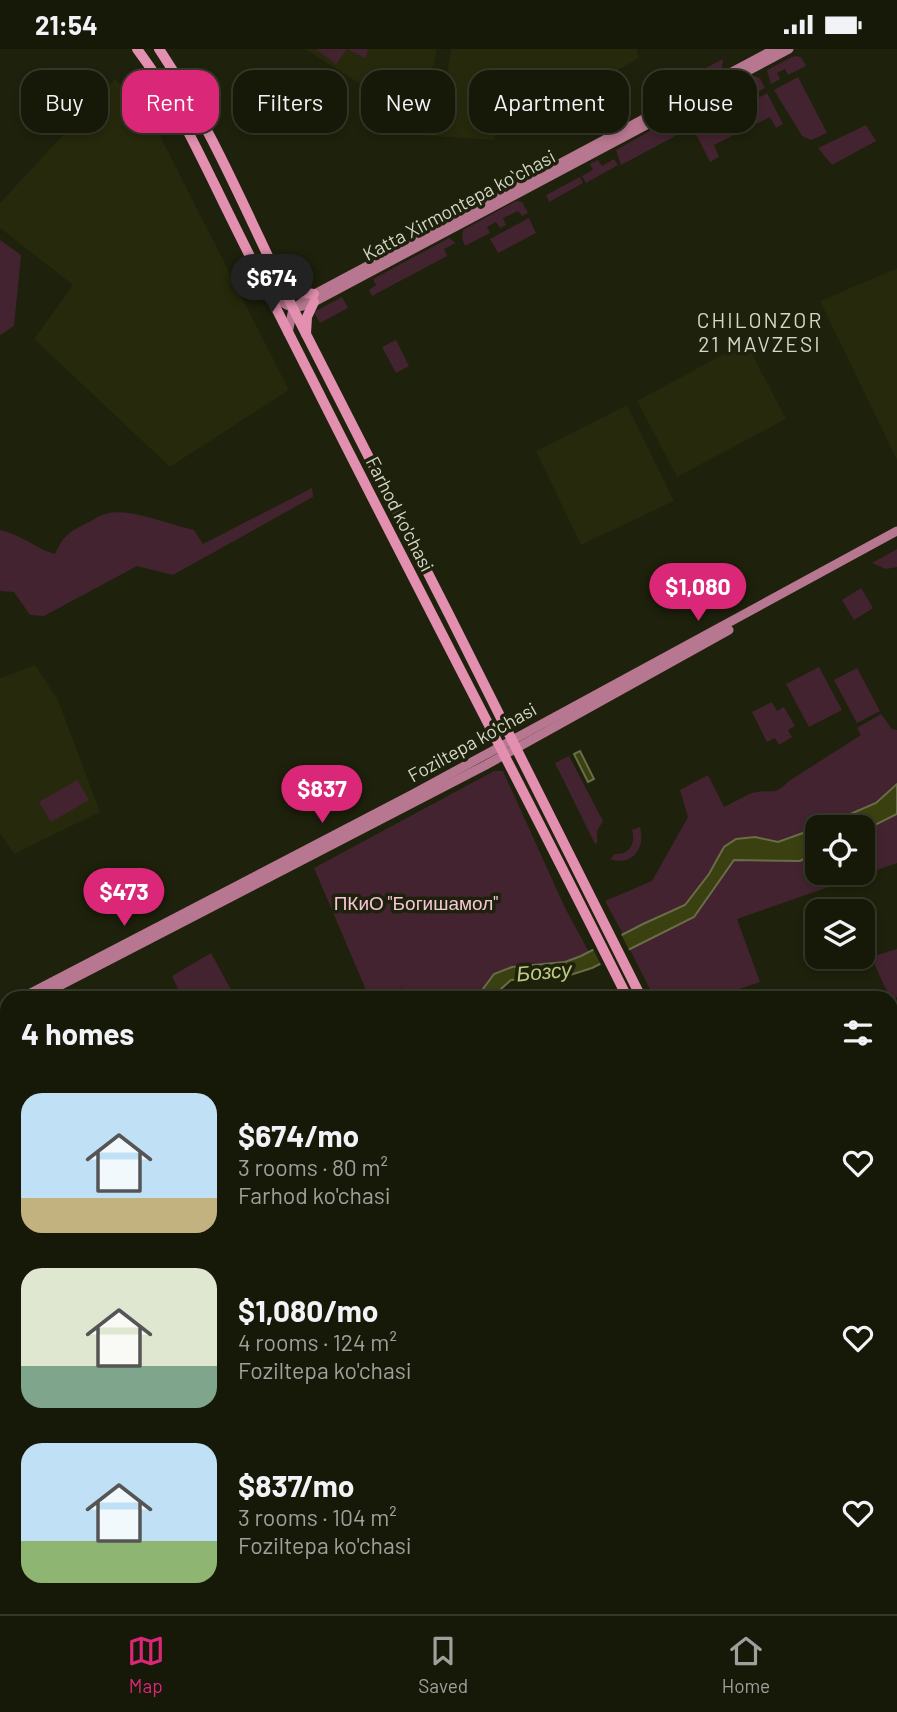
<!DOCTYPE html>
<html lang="en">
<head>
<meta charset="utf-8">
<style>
	body { margin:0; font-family:Barlow,sans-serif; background:#1f2212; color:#f1f3f6; height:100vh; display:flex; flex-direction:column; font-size:26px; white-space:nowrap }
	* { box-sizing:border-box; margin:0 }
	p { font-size:23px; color:#9ea09c }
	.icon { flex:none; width:38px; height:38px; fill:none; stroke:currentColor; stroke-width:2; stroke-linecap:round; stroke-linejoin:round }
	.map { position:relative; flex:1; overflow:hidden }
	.details { position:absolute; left:0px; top:942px; width:898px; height:625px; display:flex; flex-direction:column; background:#161908; border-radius:21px 21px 0 0; box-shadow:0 4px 10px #0003,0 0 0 2px #353829 }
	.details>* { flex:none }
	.banner { position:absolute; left:21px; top:21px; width:856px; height:63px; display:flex; gap:14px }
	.controls { position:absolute; left:805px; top:766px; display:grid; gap:14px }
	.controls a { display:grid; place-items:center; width:70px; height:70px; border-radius:14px; background:#161908; box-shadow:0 4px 10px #0003,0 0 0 2px #353829; font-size:35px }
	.price { position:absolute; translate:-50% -60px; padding:0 16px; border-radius:24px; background:#db2777; color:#fff; font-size:23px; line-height:46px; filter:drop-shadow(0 2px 4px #0008) }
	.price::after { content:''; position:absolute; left:50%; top:42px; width:21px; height:16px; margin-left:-10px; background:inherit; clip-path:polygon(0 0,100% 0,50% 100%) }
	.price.selected { background:#222; color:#fff }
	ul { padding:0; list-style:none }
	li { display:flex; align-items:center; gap:21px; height:175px; padding:0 21px }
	li span { display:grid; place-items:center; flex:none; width:196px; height:140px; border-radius:21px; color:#555 }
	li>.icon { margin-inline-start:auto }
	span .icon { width:84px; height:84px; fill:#fffc; stroke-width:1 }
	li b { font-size:30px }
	h2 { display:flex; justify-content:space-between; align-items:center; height:84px; padding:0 21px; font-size:30px }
	.pill { padding:0 24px; border-radius:21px; background:#161908; box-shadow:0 4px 10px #0003,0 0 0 2px #353829; font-size:24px; line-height:63px }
	.pill.selected { background:#db2777; color:#fff }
	.status { display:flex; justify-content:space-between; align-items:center; height:49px; padding:0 35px; background:#161908; direction:ltr }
	.status svg { height:19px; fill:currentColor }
	.menu { display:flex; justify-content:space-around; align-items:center; height:98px; border-top:2px solid #353829; background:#161908; font-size:19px; color:#9ea09c }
	.menu a { display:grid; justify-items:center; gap:4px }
	.menu .selected { color:#db2777 }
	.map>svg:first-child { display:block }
	.built { fill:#26290b }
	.green { fill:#432330 }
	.water { fill:#3b4011; stroke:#696d48; stroke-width:2 }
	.pier { fill:#1e210b }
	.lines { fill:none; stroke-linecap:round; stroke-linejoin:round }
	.secondary { stroke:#b87790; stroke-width:9 }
	.primary { stroke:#e390b0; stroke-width:10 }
	.labels { text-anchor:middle; stroke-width:7; stroke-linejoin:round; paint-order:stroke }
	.street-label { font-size:19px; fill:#d5d7c9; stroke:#1e210b }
	.park-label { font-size:19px; fill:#f5c6d7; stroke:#1e210b }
	.neighbourhood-label { font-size:21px; letter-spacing:2px; fill:#d5d7c9; stroke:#1e210b }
	.water-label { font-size:21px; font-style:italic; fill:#bfc97f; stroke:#1e210b }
</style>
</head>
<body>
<div class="status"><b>21:54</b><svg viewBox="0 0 49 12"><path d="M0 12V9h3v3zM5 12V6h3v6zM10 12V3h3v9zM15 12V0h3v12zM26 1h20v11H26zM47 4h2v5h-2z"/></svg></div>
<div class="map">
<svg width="897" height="1565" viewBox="0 0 897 1565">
	<rect width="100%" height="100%" fill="#1e210b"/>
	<g class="built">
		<polygon points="305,0 437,0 434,16 397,58"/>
		<polygon points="451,0 637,0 639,9 568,50 495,86 494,91 416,86 399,78 447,25"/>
		<polygon points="115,30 148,63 289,341 170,418 34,290 73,236 0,179 0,154"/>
		<polygon points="897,219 897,411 820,252"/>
		<polygon points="746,293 786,370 677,428 637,352"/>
		<polygon points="627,356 674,452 581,496 536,402"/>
		<polygon points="35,616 58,651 100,763 14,805 0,784 0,629"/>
	</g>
	<g class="green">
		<polygon points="316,0 368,0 366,9 347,0 336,15"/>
		<polygon points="794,7 801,8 806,17 788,26 785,20 777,24 780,30 771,35 767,21"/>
		<polygon points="723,10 722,21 668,50 665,40"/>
		<polygon points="755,27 760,29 765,39 734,56 730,49 721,54 724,61 691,78 681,75 678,67"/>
		<polygon points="798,28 827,84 811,91 802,87 774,41"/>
		<polygon points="767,44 783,75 776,79 770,68 714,96 719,108 710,113 695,83"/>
		<polygon points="668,72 674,76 679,85 621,116 616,101"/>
		<polygon points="866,76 876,92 832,116 818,99"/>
		<polygon points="614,110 618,116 586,134 582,127 593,121 590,115 598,111 602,117"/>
		<polygon points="580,128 583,134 549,153 546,146"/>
		<polygon points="516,152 522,153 528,164 522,167 518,162 503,169 506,176 500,179 496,173 487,178 490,184 465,197 462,189 463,181"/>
		<polygon points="529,169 536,184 498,204 490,190"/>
		<polygon points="449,189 456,194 444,200 447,207 372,247 369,241 376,236 373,230"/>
		<polygon points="0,191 21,206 14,277 0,286"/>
		<polygon points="342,248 348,259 320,274 314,263"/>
		<polygon points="396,291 409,317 396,324 382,298"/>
		<path d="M312,439L313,448L173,526L137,517L44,567L30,566L14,543L0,542V481C20,485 35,499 55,505C63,488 67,484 85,475C92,472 101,465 109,464C135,460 168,476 194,481L203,495Z"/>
		<polygon points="897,500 897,518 886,520 872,514"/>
		<polygon points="861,539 873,559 854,571 842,551"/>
		<polygon points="819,618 842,661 809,678 786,635"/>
		<polygon points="857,619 880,662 857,674 834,631"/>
		<polygon points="772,653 777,662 784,658 795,677 788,681 792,688 779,696 775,689 767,693 752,663"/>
		<path d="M881,665L892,680L897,681V735L876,754L841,771L778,793L755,788L724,798L709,825L685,856L623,885L605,852L652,832L688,768L680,741L708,726L724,758C734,754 747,744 757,743C775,740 772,748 789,732L861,686L857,679Z"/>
		<polygon points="569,707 603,772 597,782 597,794 595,795 555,714"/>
		<polygon points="494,722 503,722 566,861 589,903 565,913 512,918 494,925 480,944 471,948 392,948 407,935 390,948 369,948 314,819"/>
		<polygon points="77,731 89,751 51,773 39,753"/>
		<polygon points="897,765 897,814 737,870 760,933 716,948 654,948 629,899 694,868 734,811 800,812 817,803 817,824 863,824 863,782"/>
		<path d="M640,778C646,799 632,818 610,810L615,805C630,806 636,794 632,781Z"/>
		<polygon points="897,900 897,948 891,951 871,908"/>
		<polygon points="211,904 235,948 182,948 172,927"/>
		<polygon points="0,1073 7,1075 7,1166 0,1169"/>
	</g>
	<g class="water">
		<polygon points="580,702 594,730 588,733 574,705"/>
		<polygon points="897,735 897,765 863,782 863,779 818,779 876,754"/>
		<polygon points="817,779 817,803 800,812 734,811 694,868 592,919 567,927 511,931 492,948 471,948 480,944 494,925 512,918 565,913 581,907 643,875 685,856 709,825 724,798 736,790 755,788 778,793"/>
	</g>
	<polygon class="pier" points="620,883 630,903 602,918 592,898"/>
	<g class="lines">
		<g class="secondary">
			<path d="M269,243C287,258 291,263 314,253L789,0"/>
			<polyline points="288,284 293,260 309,248 775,0"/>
			<polyline points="23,948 413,745 897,482"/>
			<polyline points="38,948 486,716 729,581"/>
			<polyline points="0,961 7,957"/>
			<polyline points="891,1011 897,1008"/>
			<polyline points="106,1565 112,1559"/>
		</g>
		<g class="primary">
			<path d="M137,0C174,49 199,104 226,159C255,218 285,277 315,336C418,541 525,743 627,948"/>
			<path d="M159,0C218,88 257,190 306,285C419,505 531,727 641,948"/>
			<polyline points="280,234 298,243 314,245"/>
			<polyline points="306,285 307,268 314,253"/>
			<polyline points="845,1559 847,1565"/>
			<polyline points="855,1559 857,1565"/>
		</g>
	</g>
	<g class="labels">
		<g class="street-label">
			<text transform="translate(459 156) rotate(-28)" y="7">Katta Xirmontepa koʻchasi</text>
			<text transform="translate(400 465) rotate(63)" y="7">Farhod ko'chasi</text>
			<text transform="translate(472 693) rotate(-29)" y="7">Foziltepa ko'chasi</text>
		</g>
		<g class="park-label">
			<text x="416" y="861">ПКиО "Богишамол"</text>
		</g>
		<g class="neighbourhood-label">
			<text x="760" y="279">CHILONZOR<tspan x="760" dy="24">21 MAVZESI</tspan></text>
		</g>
		<g class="water-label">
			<text transform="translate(544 923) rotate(-5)" y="7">Бозсу</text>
		</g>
	</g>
</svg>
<div class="controls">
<a><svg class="icon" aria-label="locate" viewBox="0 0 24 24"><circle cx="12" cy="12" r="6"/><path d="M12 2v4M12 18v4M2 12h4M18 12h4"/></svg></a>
<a><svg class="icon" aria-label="layers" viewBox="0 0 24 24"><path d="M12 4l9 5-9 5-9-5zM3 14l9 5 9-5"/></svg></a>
</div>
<b class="price selected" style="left:272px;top:265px">$674</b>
<b class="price" style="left:698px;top:574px">$1,080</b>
<b class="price" style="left:322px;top:776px">$837</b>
<b class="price" style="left:124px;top:879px">$473</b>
<div class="banner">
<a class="pill">Buy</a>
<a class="pill selected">Rent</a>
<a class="pill">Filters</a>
<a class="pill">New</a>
<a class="pill">Apartment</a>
<a class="pill">House</a>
</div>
<section class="details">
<h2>4 homes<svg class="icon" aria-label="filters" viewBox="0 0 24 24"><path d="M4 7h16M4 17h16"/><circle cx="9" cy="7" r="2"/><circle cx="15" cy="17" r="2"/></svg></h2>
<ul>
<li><span style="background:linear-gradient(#bfe0f5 75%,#c2b280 0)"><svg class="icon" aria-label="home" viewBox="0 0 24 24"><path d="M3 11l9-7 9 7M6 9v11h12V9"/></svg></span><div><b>$674/mo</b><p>3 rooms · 80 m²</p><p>Farhod ko'chasi</p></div><svg class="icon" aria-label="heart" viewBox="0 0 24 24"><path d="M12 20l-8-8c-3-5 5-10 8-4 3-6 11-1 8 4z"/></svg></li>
<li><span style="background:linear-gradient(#dfe7d0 70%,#7fa58c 0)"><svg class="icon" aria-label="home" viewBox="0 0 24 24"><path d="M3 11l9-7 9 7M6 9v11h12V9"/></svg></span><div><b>$1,080/mo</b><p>4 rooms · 124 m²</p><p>Foziltepa ko'chasi</p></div><svg class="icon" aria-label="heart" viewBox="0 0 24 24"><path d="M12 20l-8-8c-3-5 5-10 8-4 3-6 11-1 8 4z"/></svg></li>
<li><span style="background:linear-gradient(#bfe0f5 70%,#8fb573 0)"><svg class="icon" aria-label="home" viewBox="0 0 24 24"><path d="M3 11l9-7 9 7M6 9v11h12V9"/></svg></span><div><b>$837/mo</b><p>3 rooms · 104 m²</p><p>Foziltepa ko'chasi</p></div><svg class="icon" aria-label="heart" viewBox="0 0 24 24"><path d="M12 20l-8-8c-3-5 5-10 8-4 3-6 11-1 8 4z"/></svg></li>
</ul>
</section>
</div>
<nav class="menu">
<a class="selected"><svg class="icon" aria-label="map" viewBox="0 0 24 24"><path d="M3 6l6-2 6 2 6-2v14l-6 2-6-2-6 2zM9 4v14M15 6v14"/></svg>Map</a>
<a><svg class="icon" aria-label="saved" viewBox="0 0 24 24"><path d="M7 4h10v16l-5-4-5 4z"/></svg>Saved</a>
<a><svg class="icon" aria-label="home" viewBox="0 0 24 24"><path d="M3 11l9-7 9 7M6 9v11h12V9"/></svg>Home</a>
</nav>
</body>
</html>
